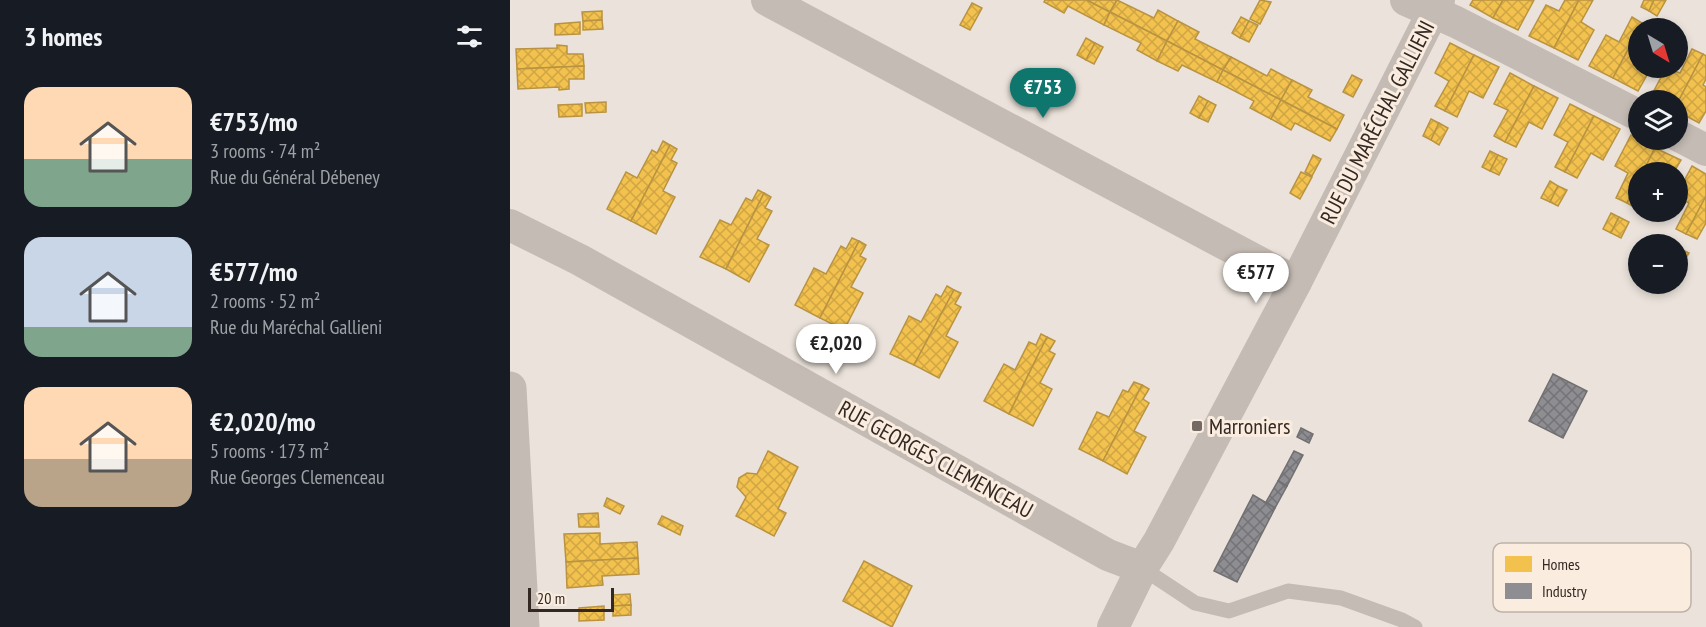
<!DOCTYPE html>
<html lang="en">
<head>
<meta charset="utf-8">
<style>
	body { margin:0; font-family:"PT Sans Narrow",sans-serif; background:#20242c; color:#f1f3f6; height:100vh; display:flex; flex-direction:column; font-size:22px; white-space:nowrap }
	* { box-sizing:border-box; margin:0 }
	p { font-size:20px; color:#9ea1a6 }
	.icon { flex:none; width:33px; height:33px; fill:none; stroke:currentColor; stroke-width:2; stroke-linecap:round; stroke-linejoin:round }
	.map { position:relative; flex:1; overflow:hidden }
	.sheet { display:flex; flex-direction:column; background:#171b24; width:510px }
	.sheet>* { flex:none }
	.needle { width:39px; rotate:142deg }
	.controls { position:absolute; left:1118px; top:18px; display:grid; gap:12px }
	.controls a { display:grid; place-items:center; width:60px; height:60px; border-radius:50%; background:#171b24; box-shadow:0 3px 9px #0003; font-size:30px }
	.scale { position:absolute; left:18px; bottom:15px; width:86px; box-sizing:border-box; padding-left:6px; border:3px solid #342823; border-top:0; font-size:16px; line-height:21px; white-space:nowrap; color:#342823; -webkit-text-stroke:4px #faede0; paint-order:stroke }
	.price { position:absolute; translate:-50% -51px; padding:0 14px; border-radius:21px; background:#fff; color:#222; font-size:20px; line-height:39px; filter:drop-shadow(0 2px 3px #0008) }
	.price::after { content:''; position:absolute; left:50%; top:36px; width:18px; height:14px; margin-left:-9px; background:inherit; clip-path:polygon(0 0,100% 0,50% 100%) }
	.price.active { background:#0f766e; color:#fff }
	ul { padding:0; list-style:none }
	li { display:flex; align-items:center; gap:18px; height:150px; padding:0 24px }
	li span { display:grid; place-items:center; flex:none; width:168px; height:120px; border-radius:18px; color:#555 }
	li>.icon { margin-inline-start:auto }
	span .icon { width:72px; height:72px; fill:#fffc; stroke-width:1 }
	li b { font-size:26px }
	h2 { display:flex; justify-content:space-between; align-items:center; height:72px; padding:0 24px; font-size:26px }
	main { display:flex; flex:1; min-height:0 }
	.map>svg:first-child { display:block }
	.homes { fill:url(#homes-cross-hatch); stroke:#b99341; stroke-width:1.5 }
	.industry { fill:url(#industry-cross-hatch); stroke:#726f71; stroke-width:1.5 }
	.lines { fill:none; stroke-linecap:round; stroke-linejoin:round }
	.service { stroke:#c4bbb4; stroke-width:15 }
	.minor { stroke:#c4bbb4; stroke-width:32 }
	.tertiary { stroke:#c4bbb4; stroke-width:33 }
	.poi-dot { fill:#746963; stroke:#faede0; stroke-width:2 }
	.labels { text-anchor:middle; stroke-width:6; stroke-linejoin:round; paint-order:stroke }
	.street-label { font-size:22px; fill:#342823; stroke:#faede0 }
	.poi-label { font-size:22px; fill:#342823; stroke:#faede0; text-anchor:start }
	.key { fill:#faede0; stroke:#bfb2a7; stroke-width:1.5 }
	.key-label { font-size:16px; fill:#342823 }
</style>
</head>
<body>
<main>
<section class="sheet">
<h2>3 homes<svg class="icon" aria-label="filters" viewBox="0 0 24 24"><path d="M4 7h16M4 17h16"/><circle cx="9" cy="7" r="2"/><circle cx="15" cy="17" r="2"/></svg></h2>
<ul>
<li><span style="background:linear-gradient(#ffd9b3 60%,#7fa58c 0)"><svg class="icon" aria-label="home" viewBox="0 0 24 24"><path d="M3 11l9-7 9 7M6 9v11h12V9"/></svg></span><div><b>€753/mo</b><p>3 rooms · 74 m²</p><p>Rue du Général Débeney</p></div></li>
<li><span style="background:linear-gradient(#c9d6e8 75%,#7fa58c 0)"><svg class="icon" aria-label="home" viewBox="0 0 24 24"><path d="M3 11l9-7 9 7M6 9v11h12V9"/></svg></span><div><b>€577/mo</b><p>2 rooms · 52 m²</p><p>Rue du Maréchal Gallieni</p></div></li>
<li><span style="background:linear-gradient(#ffd9b3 60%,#b9a48a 0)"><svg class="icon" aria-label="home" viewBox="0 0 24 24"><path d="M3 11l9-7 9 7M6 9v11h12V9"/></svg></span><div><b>€2,020/mo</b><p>5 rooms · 173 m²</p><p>Rue Georges Clemenceau</p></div></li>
</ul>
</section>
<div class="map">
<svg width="1196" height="627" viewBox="0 0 1196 627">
	<defs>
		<pattern id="homes-cross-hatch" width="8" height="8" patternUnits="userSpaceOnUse" patternTransform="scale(1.5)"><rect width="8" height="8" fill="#f2c14e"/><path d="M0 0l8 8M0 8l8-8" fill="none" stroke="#d0a644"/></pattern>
		<pattern id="industry-cross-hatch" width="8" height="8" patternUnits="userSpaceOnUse" patternTransform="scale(1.5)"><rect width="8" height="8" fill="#8d8d92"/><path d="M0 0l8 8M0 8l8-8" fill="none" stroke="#747377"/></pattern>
	</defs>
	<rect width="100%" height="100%" fill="#ebe3db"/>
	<g class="homes">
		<polygon points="535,0 577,0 600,12 594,25 558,6 554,13 534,2"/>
		<polygon points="577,0 607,0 600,12"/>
		<polygon points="607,0 644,18 648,10 668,21 657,41 600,12"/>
		<polygon points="750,0 761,2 750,24 740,19"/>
		<polygon points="963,0 993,0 983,18 960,5"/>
		<polygon points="993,0 1024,0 1008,30 983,18"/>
		<polygon points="1055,0 1069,0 1044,48 1019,36 1036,5 1049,11"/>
		<polygon points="1069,0 1083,0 1071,22 1084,30 1068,60 1044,48"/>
		<polygon points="1134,0 1144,0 1139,11 1131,7"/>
		<polygon points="1144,0 1156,0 1147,16 1139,11"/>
		<polygon points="462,3 472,8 460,30 450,25"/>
		<polygon points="92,11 92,20 73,21 72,12"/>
		<polygon points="600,12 657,41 647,61 627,50 631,43 594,25"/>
		<polygon points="731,17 739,21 730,38 722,33"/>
		<polygon points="1122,17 1132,23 1103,78 1079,66 1096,35 1109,42"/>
		<polygon points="92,20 93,29 73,30 73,21"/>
		<polygon points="668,21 689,32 685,39 721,57 713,70 657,41"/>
		<polygon points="739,21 748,25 739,42 730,38"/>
		<polygon points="70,22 70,34 45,35 45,24"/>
		<polygon points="1128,31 1128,68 1141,68 1128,91 1103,78"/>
		<polygon points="576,38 585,43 576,60 567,55"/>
		<polygon points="657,41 713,70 707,82 672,65 668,71 647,61"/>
		<polygon points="585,43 593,47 584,64 576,60"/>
		<polygon points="940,43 964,55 935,111 925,106 939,81 925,73"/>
		<polygon points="47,45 57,46 57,54 73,54 74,66 7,69 6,49 47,48"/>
		<polygon points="1182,49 1193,54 1167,104 1167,100 1146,100 1140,98 1156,68 1170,73"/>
		<polygon points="1193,54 1196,56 1196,79 1193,85 1196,87 1196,111 1189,123 1167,111 1167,104"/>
		<polygon points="964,55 989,67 973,98 959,91 947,117 935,111"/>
		<polygon points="721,57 757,76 761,69 782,80 771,100 713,70"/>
		<polygon points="74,66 74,79 59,79 59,89 49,90 49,87 8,89 7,69"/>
		<polygon points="713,70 771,100 761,119 740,108 744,101 707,82"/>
		<polygon points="1000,73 1024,86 995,142 984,136 998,110 984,104"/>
		<polygon points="842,75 852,80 843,97 833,92"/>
		<polygon points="782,80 802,90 798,97 834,115 827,129 771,100"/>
		<polygon points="1024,86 1048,98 1032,129 1019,122 1006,147 995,142"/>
		<polygon points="689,96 698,101 689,118 680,113"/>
		<polygon points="771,100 827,129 820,141 785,123 781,130 761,119"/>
		<polygon points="698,101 706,105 698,122 689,118"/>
		<polygon points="96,102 96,112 76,113 75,103"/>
		<polygon points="72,104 72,116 49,117 48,105"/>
		<polygon points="1060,104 1084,116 1055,172 1045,167 1058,142 1044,135"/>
		<polygon points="1084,116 1110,129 1093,160 1081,153 1067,178 1055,172"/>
		<polygon points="921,119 929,123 921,140 913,136"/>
		<polygon points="929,123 938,128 929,145 921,140"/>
		<polygon points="1121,135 1145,148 1133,172 1128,172 1128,181 1117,203 1106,198 1118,173 1105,166"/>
		<polygon points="153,141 160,145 121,221 97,209 116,172 127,178 142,150 147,153"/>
		<polygon points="160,145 167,149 161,160 167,163 153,191 165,197 146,234 121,221"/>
		<polygon points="1145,148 1171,160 1164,172 1133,172"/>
		<polygon points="980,151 988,155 980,171 972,167"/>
		<polygon points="803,155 811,159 802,176 795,172"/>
		<polygon points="988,155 997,159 989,175 980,171"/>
		<polygon points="1182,166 1196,174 1196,196 1176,234 1166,229 1179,203 1167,197 1167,194"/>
		<polygon points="791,172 802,177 790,199 780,193"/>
		<polygon points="1040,181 1048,186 1040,202 1031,198"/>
		<polygon points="1128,181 1128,207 1127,209 1117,203"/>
		<polygon points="1048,186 1057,190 1048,206 1040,202"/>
		<polygon points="248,190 254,193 216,269 190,257 210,220 221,225 236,198 242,201"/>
		<polygon points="254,193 261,197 255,208 262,211 247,239 259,245 239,282 216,269"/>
		<polygon points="1196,196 1196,223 1187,239 1176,234"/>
		<polygon points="1101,213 1109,217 1101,233 1093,229"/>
		<polygon points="1109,217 1119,222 1111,238 1101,233"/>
		<polygon points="342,238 349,241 310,318 285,305 304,268 316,274 331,246 336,249"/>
		<polygon points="349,241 356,245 350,256 356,259 341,287 353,293 334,330 310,318"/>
		<polygon points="1169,248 1179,253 1170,268 1167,267 1167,252"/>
		<polygon points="437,286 444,290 404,365 380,354 399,316 411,322 426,294 431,297"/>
		<polygon points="444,290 451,293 445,304 451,307 436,336 448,342 429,378 404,365"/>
		<polygon points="531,334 537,337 499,414 474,401 494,364 505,370 519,342 526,345"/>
		<polygon points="537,337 545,341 539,351 545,354 530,383 542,389 523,426 499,414"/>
		<polygon points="624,382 632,385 593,461 569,449 587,412 599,417 613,390 618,392"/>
		<polygon points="632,385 639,389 633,399 639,403 624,431 636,437 617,474 593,461"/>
		<polygon points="258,451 288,467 268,509 276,513 264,536 226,516 236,497 227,487 229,478 237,473 247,474"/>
		<polygon points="97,498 114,506 110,514 94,506"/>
		<polygon points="88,513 89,527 69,527 68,514"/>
		<polygon points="152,516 173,526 170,535 148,524"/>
		<polygon points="90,533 90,544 127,542 128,558 56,562 54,534"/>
		<polygon points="128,558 129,574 92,576 93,585 57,588 56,562"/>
		<polygon points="354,561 402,586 382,627 333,601"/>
		<polygon points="120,594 121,605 103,606 102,595"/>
		<polygon points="121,605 121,615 103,616 103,606"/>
		<polygon points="94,606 94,620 69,621 69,608"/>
	</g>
	<g class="industry">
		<polygon points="1043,374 1077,391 1053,438 1019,421"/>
		<polygon points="791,428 803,434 799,443 787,437"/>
		<polygon points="784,451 793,455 777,486 768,481"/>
		<polygon points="768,481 777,486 765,508 756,502"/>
		<polygon points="743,495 765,508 727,582 704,571"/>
	</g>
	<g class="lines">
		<polyline class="service" points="632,568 685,603 719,611 778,591 831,598 892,620 905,627"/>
		<g class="minor">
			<polyline points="257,0 786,282"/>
			<polyline points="896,0 946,22 1128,115"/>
			<polyline points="1167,135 1196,150"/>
			<polyline points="0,225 70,260 598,555 632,568"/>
			<polyline points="603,627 632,568 649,541 786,282 929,0"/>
		</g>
		<polyline class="tertiary" points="0,388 13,627"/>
	</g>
	<rect class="poi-dot" x="681" y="420" width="12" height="12" rx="3"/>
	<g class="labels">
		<g class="street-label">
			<text transform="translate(867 122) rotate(-63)" y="8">RUE DU MARÉCHAL GALLIENI</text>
			<text transform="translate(426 459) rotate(29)" y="8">RUE GEORGES CLEMENCEAU</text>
		</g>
		<g class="poi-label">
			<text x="699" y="434">Marroniers</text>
		</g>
	</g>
	<rect x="983" y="543" width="198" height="69" rx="9" class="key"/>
	<rect x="995" y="556" width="27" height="16" fill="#f2c14e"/>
	<rect x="995" y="583" width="27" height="16" fill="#8d8d92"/>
	<g class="key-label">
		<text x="1032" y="570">Homes</text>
		<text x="1032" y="597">Industry</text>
	</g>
</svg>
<div class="controls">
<a><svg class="needle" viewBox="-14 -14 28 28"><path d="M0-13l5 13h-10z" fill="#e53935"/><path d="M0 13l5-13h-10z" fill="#9ea1a6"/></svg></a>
<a><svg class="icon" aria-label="layers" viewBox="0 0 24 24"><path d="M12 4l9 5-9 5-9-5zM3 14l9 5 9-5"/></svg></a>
<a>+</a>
<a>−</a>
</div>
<div class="scale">20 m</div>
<b class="price active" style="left:533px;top:119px">€753</b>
<b class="price" style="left:746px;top:304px">€577</b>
<b class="price" style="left:326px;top:375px">€2,020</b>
</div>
</main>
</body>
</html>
